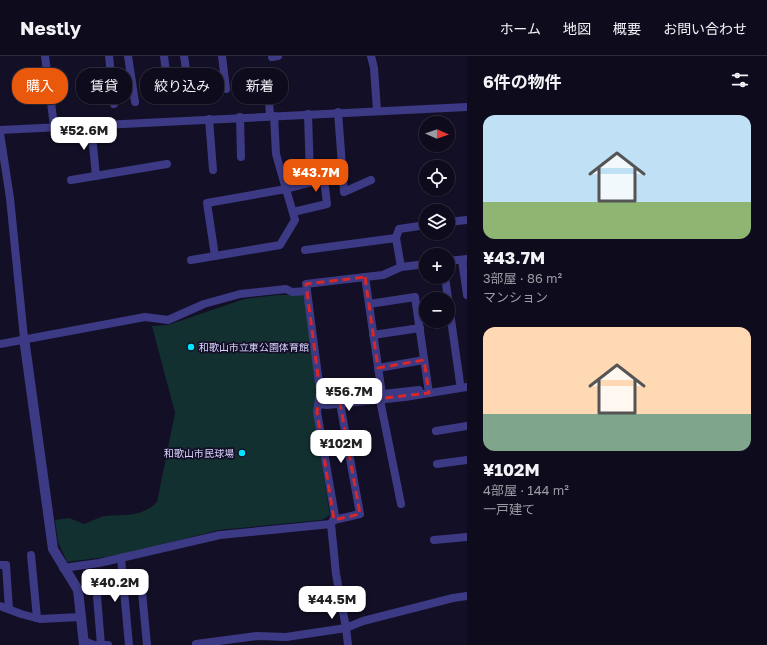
<!DOCTYPE html>
<html lang="ja">
<head>
<meta charset="utf-8">
<style>
	body { margin:0; font-family:"Golos Text","Noto Sans JP",sans-serif; background:#171425; color:#f1f3f6; height:100vh; display:flex; flex-direction:column; font-size:15px; white-space:nowrap }
	* { box-sizing:border-box; margin:0 }
	p { font-size:13px; color:#9b9ba3 }
	.icon { flex:none; width:22px; height:22px; fill:none; stroke:currentColor; stroke-width:2; stroke-linecap:round; stroke-linejoin:round }
	.map { position:relative; flex:1; overflow:hidden }
	.details { display:flex; flex-direction:column; background:#0e0b1c; width:300px }
	.details>* { flex:none }
	.hud { position:absolute; left:12px; top:12px; width:380px; height:36px; display:flex; gap:8px }
	.needle { width:26px; rotate:92deg }
	.tools { position:absolute; left:419px; top:60px; display:grid; gap:8px }
	.tools a { display:grid; place-items:center; width:36px; height:36px; border-radius:50%; background:#0e0b1c; box-shadow:0 1px 3px #0004,0 0 0 1px #2e2b3b; font-size:20px }
	.price { position:absolute; translate:-50% -34px; padding:0 9px; border-radius:8px; background:#fff; color:#222; font-size:13px; line-height:26px; filter:drop-shadow(0 1px 2px #0008) }
	.price::after { content:''; position:absolute; left:50%; top:24px; width:12px; height:9px; margin-left:-6px; background:inherit; clip-path:polygon(0 0,100% 0,50% 100%) }
	.price.on { background:#ea580c; color:#fff }
	ul { padding:0; list-style:none }
	li { display:grid; align-content:center; gap:8px; height:212px; padding:0 16px }
	li span { display:grid; place-items:center; height:124px; border-radius:12px; color:#555 }
	li>.icon { margin-inline-start:auto }
	span .icon { width:72px; height:72px; fill:#fffc; stroke-width:1 }
	li b { font-size:17px }
	h2 { display:flex; justify-content:space-between; align-items:center; height:48px; padding:0 16px; font-size:17px }
	.chip { padding:0 14px; border-radius:16px; background:#0e0b1c; box-shadow:0 1px 3px #0004,0 0 0 1px #2e2b3b; font-size:14px; line-height:36px }
	.chip.on { background:#ea580c; color:#fff }
	header { display:flex; align-items:center; gap:24px; box-sizing:border-box; height:56px; padding:0 20px; background:#0e0b1c; border-bottom:1px solid #2e2b3b }
	header strong { font-size:19px }
	nav { display:flex; gap:22px; margin-inline-start:auto; font-size:14px }
	main { display:flex; flex:1; min-height:0 }
	.map>svg:first-child { display:block }
	.green { fill:#12302f }
	.lines { fill:none; stroke-linecap:round; stroke-linejoin:round }
	.minor { stroke:#3d3a85; stroke-width:8 }
	.tertiary { stroke:#3d3a85; stroke-width:10 }
	.marked { fill:none; stroke:#d62828; stroke-width:3; stroke-dasharray:8 5; stroke-linejoin:round }
	.poi-dot { fill:#00e5ff; stroke:#130f26; stroke-width:1.5 }
	.labels { text-anchor:middle; stroke-width:3.5; stroke-linejoin:round; paint-order:stroke }
	.poi-label { font-size:10px; fill:#d9d4ff; stroke:#130f26; text-anchor:start }
</style>
</head>
<body>
<header>
<strong>Nestly</strong>
<nav><a>ホーム</a><a>地図</a><a>概要</a><a>お問い合わせ</a></nav>
</header>
<main>
<div class="map">
<svg width="467" height="589" viewBox="0 0 467 589">
	<rect width="100%" height="100%" fill="#130f26"/>
	<path class="green" d="M278,239H304L316,332L315,365L330,459L322,464L219,474L121,499L67,506L58,486L55,464L69,462L84,468C91,466 98,461 105,460C125,458 141,462 157,446L175,357L152,270L168,269L244,243Z"/>
	<g class="lines">
		<g class="minor">
			<polyline points="45,0 54,70"/>
			<polyline points="109,0 114,48"/>
			<polyline points="128,0 135,46"/>
			<polyline points="164,0 167,24"/>
			<polyline points="184,0 190,41"/>
			<polyline points="222,0 226,33"/>
			<polyline points="371,0 374,12 377,54"/>
			<polyline points="272,1 278,0"/>
			<polyline points="268,30 270,60"/>
			<polyline points="338,56 344,136 371,124"/>
			<polyline points="308,58 310,120"/>
			<polyline points="240,61 241,101"/>
			<polyline points="209,63 213,114"/>
			<polyline points="91,69 96,120"/>
			<polyline points="0,74 467,51"/>
			<polyline points="0,77 10,142 24,282"/>
			<polyline points="71,124 167,108"/>
			<polyline points="448,166 467,164"/>
			<polyline points="396,182 399,173 426,169"/>
			<polyline points="305,194 396,182 401,211"/>
			<polyline points="215,200 207,147 286,133 276,98 274,60"/>
			<polyline points="191,204 280,189 295,164 286,133 324,123 327,148 293,156"/>
			<polyline points="462,204 467,239"/>
			<polyline points="448,205 467,203"/>
			<polyline points="445,221 460,327"/>
			<polyline points="307,235 320,335 317,356 335,460 331,468 336,518 346,572 348,589"/>
			<polyline points="369,248 415,241 429,337"/>
			<polyline points="373,279 420,272"/>
			<polyline points="0,288 145,261 168,264 204,248 240,238 286,233 292,236 307,235 306,228 365,221"/>
			<polyline points="378,312 424,304"/>
			<polyline points="383,338 419,334"/>
			<polyline points="319,348 327,349 405,341 467,331"/>
			<polyline points="436,375 467,370"/>
			<polyline points="437,408 467,404"/>
			<polyline points="401,448 380,344 382,338 365,221 383,219 401,211 426,208"/>
			<polyline points="334,464 360,458 340,347"/>
			<polyline points="434,484 467,481"/>
			<polyline points="31,499 37,562"/>
			<polyline points="121,502 129,589"/>
			<polyline points="0,509 6,509 9,553"/>
			<polyline points="63,512 99,507 220,479 331,468"/>
			<polyline points="86,528 96,528 101,589"/>
			<polyline points="142,536 147,589"/>
			<polyline points="0,550 21,558 40,563 80,561"/>
			<polyline points="84,585 94,589 108,589"/>
			<polyline points="196,588 257,580 286,581 346,572 363,565 453,542 467,540"/>
		</g>
		<polyline class="tertiary" points="24,282 53,493 78,534 84,589"/>
	</g>
	<path class="marked" d="M365,221L378,312L424,304L429,337L340,347L360,458L334,464L317,356L320,335L306,228Z"/>
	<g class="poi-dot">
		<circle cx="191" cy="291" r="4"/>
		<circle cx="242" cy="397" r="4"/>
	</g>
	<g class="labels">
		<g class="poi-label">
			<text x="199" y="295">和歌山市立東公園体育館</text>
			<text x="234" y="401" text-anchor="end">和歌山市民球場</text>
		</g>
	</g>
</svg>
<div class="tools">
<a><svg class="needle" viewBox="-14 -14 28 28"><path d="M0-13l5 13h-10z" fill="#e53935"/><path d="M0 13l5-13h-10z" fill="#9b9ba3"/></svg></a>
<a><svg class="icon" aria-label="locate" viewBox="0 0 24 24"><circle cx="12" cy="12" r="6"/><path d="M12 2v4M12 18v4M2 12h4M18 12h4"/></svg></a>
<a><svg class="icon" aria-label="layers" viewBox="0 0 24 24"><path d="M12 4l9 5-9 5-9-5zM3 14l9 5 9-5"/></svg></a>
<a>+</a>
<a>−</a>
</div>
<b class="price" style="left:84px;top:95px">¥52.6M</b>
<b class="price on" style="left:316px;top:137px">¥43.7M</b>
<b class="price" style="left:349px;top:356px">¥56.7M</b>
<b class="price" style="left:341px;top:408px">¥102M</b>
<b class="price" style="left:115px;top:547px">¥40.2M</b>
<b class="price" style="left:332px;top:564px">¥44.5M</b>
<div class="hud">
<a class="chip on">購入</a>
<a class="chip">賃貸</a>
<a class="chip">絞り込み</a>
<a class="chip">新着</a>
</div>
</div>
<section class="details">
<h2>6件の物件<svg class="icon" aria-label="filters" viewBox="0 0 24 24"><path d="M4 7h16M4 17h16"/><circle cx="9" cy="7" r="2"/><circle cx="15" cy="17" r="2"/></svg></h2>
<ul>
<li><span style="background:linear-gradient(#bfe0f5 70%,#8fb573 0)"><svg class="icon" aria-label="home" viewBox="0 0 24 24"><path d="M3 11l9-7 9 7M6 9v11h12V9"/></svg></span><div><b>¥43.7M</b><p>3部屋 · 86 m²</p><p>マンション</p></div></li>
<li><span style="background:linear-gradient(#ffd9b3 70%,#7fa58c 0)"><svg class="icon" aria-label="home" viewBox="0 0 24 24"><path d="M3 11l9-7 9 7M6 9v11h12V9"/></svg></span><div><b>¥102M</b><p>4部屋 · 144 m²</p><p>一戸建て</p></div></li>
</ul>
</section>
</main>
</body>
</html>
